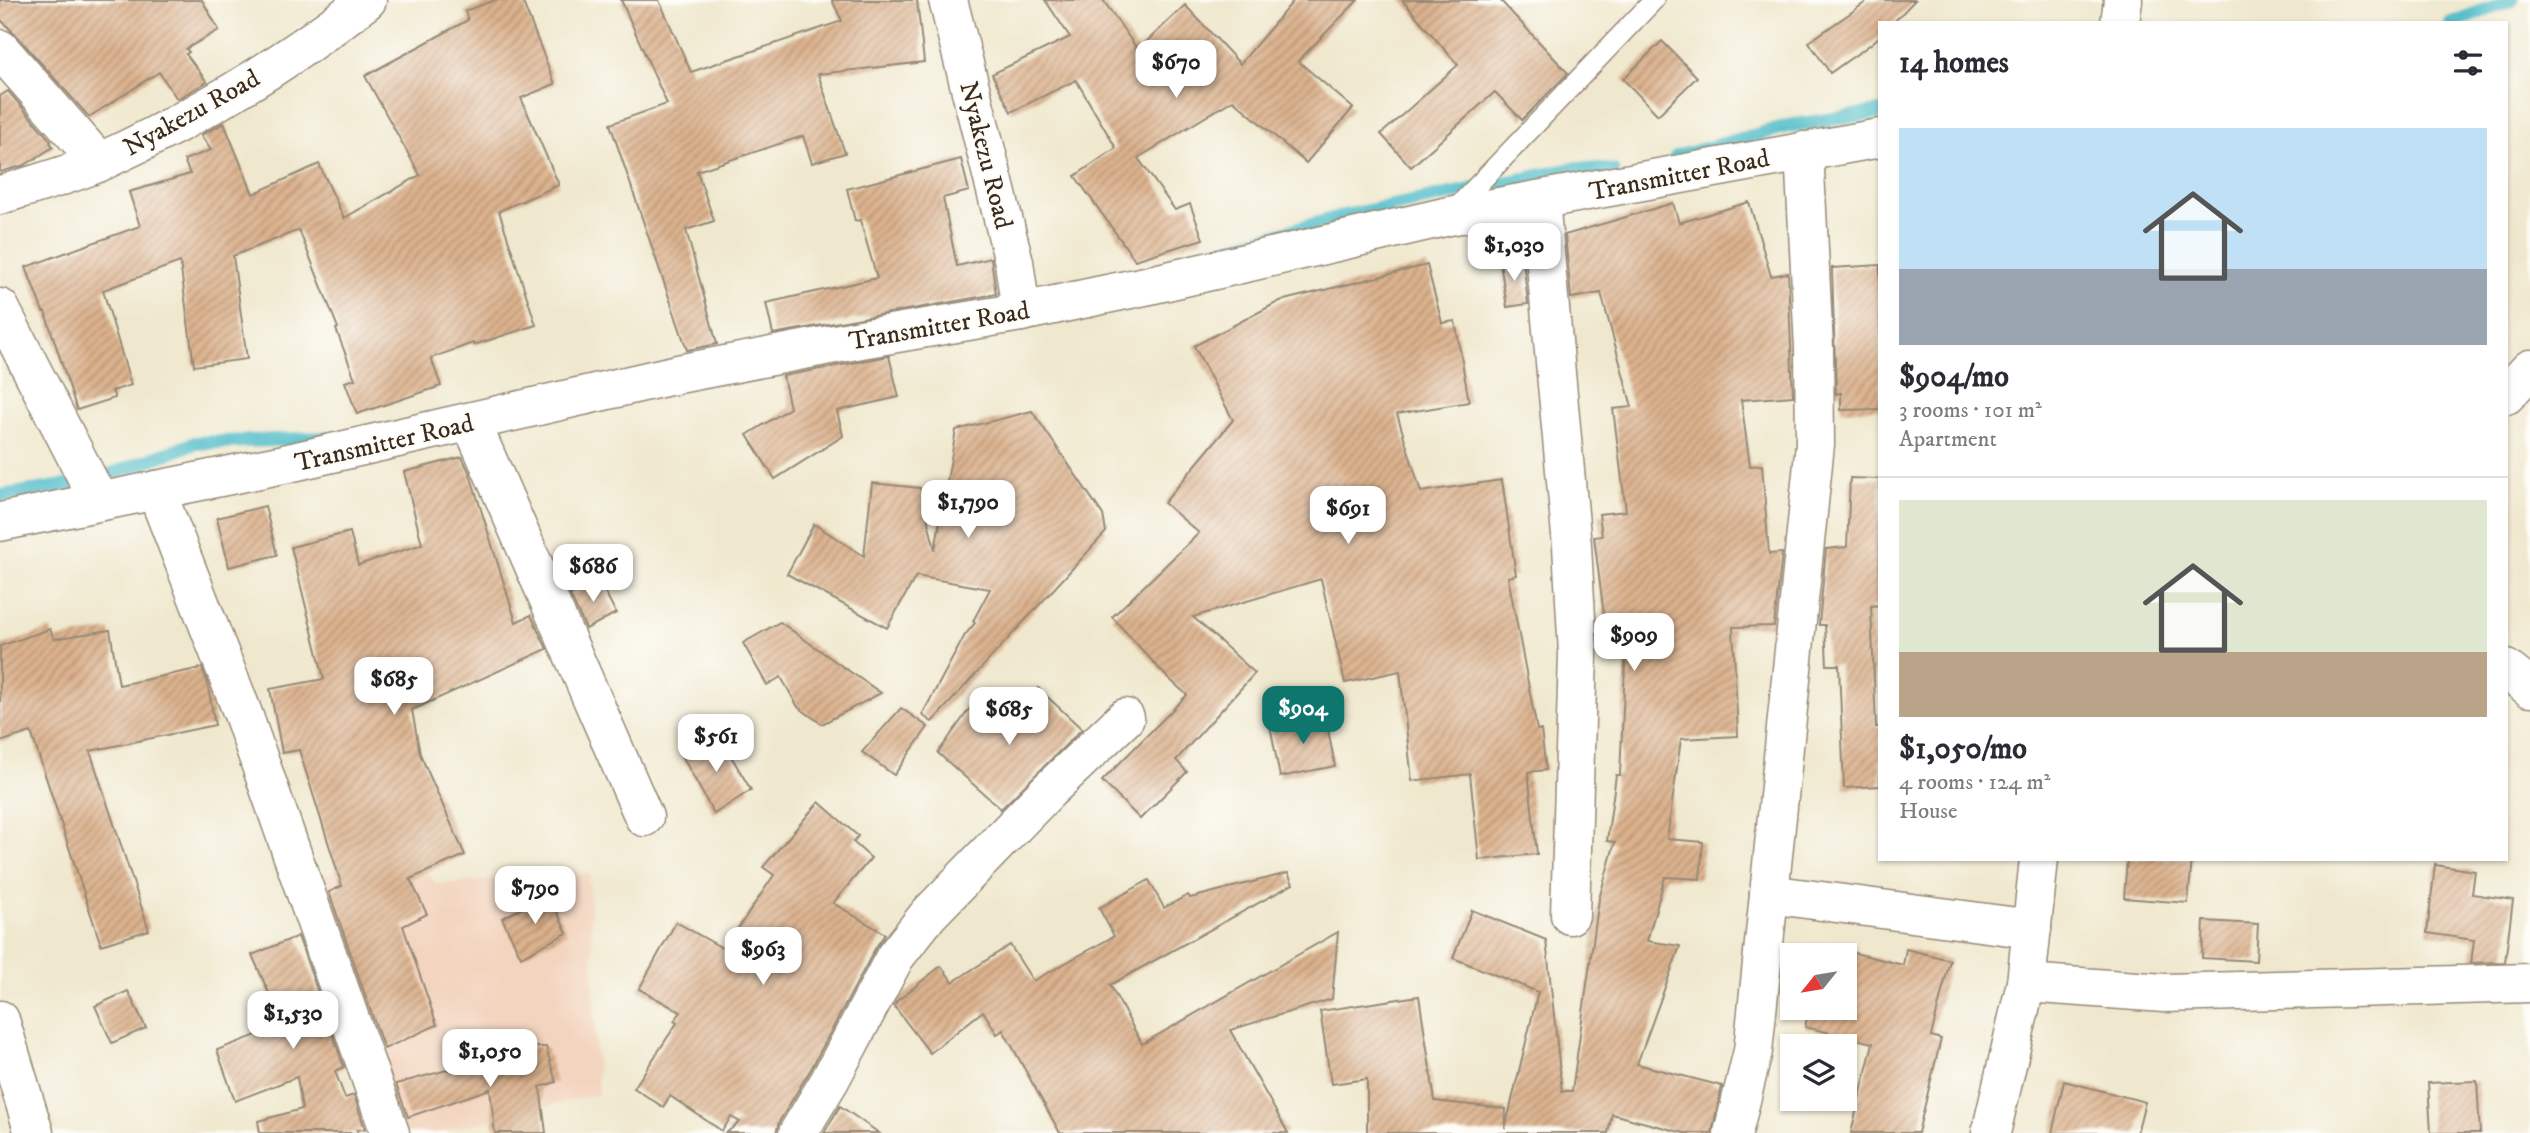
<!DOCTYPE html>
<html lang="en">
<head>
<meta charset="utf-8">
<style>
	body { margin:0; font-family:"IM FELL DW Pica",serif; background:#f2f2f3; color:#2b2b33; height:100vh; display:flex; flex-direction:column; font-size:26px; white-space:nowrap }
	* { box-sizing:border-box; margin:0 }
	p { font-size:23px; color:#7c7c81 }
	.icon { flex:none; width:38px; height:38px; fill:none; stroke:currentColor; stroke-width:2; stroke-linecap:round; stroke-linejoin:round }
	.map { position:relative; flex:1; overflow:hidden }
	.panel { position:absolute; left:1878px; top:21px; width:630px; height:840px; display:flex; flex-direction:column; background:#fff; border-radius:0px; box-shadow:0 2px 5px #0004 }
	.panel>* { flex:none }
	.needle { width:46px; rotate:240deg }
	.fabs { position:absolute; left:1780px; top:943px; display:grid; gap:14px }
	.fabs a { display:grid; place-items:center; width:77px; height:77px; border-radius:0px; background:#fff; box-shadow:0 2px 5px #0004; font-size:35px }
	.price { position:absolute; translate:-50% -60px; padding:0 16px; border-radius:14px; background:#fff; color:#222; font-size:23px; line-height:46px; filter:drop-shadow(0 2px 4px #0008) }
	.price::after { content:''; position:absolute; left:50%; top:42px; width:21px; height:16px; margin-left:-10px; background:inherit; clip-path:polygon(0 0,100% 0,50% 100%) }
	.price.current { background:#0f766e; color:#fff }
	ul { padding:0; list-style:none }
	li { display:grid; align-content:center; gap:14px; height:371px; padding:0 21px }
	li+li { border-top:2px solid #e1e1e2 }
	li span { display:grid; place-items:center; height:217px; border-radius:0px; color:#555 }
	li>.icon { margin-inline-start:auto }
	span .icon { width:126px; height:126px; fill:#fffc; stroke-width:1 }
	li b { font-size:30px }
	h2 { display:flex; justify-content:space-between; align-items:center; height:84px; padding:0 21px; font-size:30px }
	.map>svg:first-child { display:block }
	.built { fill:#f3d4be }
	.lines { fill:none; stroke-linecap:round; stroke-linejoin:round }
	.stream { stroke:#4ebbc8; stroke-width:14 }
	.building { fill:url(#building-hatch) }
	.service-casing { stroke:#968976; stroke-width:22 }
	.minor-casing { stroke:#968976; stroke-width:41 }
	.service { stroke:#fff; stroke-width:19 }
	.minor { stroke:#fff; stroke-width:38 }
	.labels { text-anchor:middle; stroke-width:5; stroke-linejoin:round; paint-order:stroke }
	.street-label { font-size:26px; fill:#3b2a1e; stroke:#fdfcf7 }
</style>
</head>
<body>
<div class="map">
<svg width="2530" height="1133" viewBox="0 0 2530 1133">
	<defs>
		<pattern id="building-hatch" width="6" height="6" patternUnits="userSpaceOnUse" patternTransform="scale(1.75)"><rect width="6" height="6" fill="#dcb28e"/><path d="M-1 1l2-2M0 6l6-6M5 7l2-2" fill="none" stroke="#b49173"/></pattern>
	</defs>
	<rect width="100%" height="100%" fill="#fdfcf7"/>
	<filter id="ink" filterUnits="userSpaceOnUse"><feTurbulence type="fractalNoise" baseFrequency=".0143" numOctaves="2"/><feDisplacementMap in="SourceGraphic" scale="14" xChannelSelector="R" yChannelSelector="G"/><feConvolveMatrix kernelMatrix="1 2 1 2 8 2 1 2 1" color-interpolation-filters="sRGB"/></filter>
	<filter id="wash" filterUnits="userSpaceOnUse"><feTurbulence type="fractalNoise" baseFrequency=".00686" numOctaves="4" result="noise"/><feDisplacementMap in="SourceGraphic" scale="28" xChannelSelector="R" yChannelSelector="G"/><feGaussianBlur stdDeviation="1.57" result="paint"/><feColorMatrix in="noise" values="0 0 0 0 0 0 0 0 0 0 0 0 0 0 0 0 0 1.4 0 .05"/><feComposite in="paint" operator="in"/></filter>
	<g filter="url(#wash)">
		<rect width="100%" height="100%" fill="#f0e8ce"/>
		<polygon class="built" points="407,841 436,884 589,873 598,1094 435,1133 404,1133 309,877 323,876"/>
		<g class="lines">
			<g class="stream">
				<polyline points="2451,23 2512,0"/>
				<polyline points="1676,157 1788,126 1880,112"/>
				<polyline points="1233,247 1343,216 1577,168 1613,171"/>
				<polyline points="0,496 90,482 195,443 326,438"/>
			</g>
		</g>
		<g id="blocks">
			<g class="building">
				<polygon points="0,0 202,0 219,30 186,49 189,52 186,54 207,82 177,99 159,72 89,117 16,35 0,19"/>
				<polygon points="495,0 522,0 555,84 521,98 559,185 499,211 536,325 474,345 473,343 431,358 441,386 357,414 345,382 355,379 336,329 338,328 299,230 233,256 247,359 194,366 180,262 103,290 131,385 112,391 115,398 77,410 45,312 43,312 26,267 140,226 129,192 190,174 184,160 211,150 201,135 224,123 253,194 319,164 344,218 420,175 365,76 468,20 465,11"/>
				<polygon points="621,0 659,0 691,72 842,21 832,0 917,0 924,62 818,74 845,153 812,163 803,136 697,171 714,221 686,230 717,344 687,350 610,124 667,104"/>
				<polygon points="1045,0 1103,0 1138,50 1185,5 1240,64 1294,0 1358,0 1298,61 1353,108 1306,163 1233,100 1138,158 1175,210 1190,204 1203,239 1135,260 1075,176 1116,148 1076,80 1011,112 992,74 1070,37"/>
				<polygon points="1402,0 1500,0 1568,73 1522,120 1495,92 1411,167 1381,134 1458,65"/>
				<polygon points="1869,0 1915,0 1893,23 1880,23 1880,36 1871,44 1830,73 1809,42"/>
				<polygon points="1662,41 1697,77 1658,115 1623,79"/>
				<polygon points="8,91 51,141 50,142 53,147 25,165 0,172 0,96"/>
				<polygon points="961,159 969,191 943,198 957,266 991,258 996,294 773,334 766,303 877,278 860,220 855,221 847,189"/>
				<polygon points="1749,202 1771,276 1788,273 1793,396 1741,400 1750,466 1762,465 1769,554 1782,553 1774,626 1733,627 1738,736 1681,739 1667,839 1703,842 1700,879 1665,877 1647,941 1680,946 1637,1064 1722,1086 1712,1133 1684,1133 1612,1114 1608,1133 1367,1133 1367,1079 1331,1084 1320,1011 1419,996 1435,1101 1506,1109 1505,1129 1538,992 1453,958 1472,910 1546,940 1562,1091 1572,1091 1599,899 1615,842 1607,841 1616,775 1620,775 1626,645 1608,647 1594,537 1602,536 1599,514 1626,511 1613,409 1632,407 1601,293 1571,298 1565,235 1673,203 1679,223"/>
				<polygon points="1523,259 1528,304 1507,307 1500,262"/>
				<polygon points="1427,265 1442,323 1455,321 1469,402 1397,414 1421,492 1502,480 1516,575 1508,577 1537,730 1541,730 1546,770 1528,772 1537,854 1479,860 1470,774 1412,781 1400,671 1345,683 1321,579 1193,617 1255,673 1176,760 1187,772 1140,819 1102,781 1187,695 1166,676 1112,617 1199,533 1164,503 1233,420 1194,346 1280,301"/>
				<polygon points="1880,265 1880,409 1841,410 1841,393 1836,394 1832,268"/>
				<polygon points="889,356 899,397 837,411 843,436 775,479 747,435 790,408 783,376"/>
				<polygon points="1032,411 1103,515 1106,532 932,722 922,715 965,635 975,623 973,621 990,589 916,576 887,628 787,574 814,524 864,556 872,483 920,488 935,550 956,430"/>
				<polygon points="462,457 470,474 516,622 531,615 547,649 412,710 420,754 465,855 410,879 427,914 403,926 437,1025 384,1049 329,892 342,886 299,750 282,753 270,689 324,679 291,547 350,532 358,565 422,544 404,472"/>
				<polygon points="1850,478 1880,479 1880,605 1871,606 1876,727 1880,727 1880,786 1844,788 1839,665 1827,665 1825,625 1819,625 1826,549 1847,547"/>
				<polygon points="265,506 277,555 229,567 217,518"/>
				<polygon points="599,580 616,613 586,629 570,595"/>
				<polygon points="780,622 846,669 881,693 822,724 798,707 781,677 767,685 743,643"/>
				<polygon points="50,629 54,639 110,630 119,685 202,668 207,681 215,725 90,751 149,930 101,945 31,732 0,742 0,646"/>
				<polygon points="1038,688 1082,729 1001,809 938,753 970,708 994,731"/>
				<polygon points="901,708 928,727 894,775 862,752"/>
				<polygon points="1325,714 1335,766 1280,777 1270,725"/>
				<polygon points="719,736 751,790 714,814 682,756"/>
				<polygon points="819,802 858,836 853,842 871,858 833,903 885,934 876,947 811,1069 779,1122 776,1133 726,1133 740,1122 731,1117 722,1131 670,1096 663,1107 634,1088 677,1023 674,1021 681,1012 639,989 676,922 724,949 774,875 763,867"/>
				<polygon points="2127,859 2192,859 2188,903 2124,898"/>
				<polygon points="2435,865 2475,871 2472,894 2513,900 2505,962 2471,963 2474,940 2427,933"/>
				<polygon points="1288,873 1293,884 1110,985 1142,1044 1338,932 1332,999 1230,1030 1288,1133 1060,1133 1003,1030 997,1034 983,1011 930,1053 894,1006 897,1001 941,966 953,982 1010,945 1033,981 1114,936 1099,908 1149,880 1164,908 1188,895 1190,898"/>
				<polygon points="549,895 567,933 521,957 502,918"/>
				<polygon points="2204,921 2258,924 2256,961 2202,958"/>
				<polygon points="298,936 344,1067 335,1071 345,1098 354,1095 365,1129 357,1130 358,1133 260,1133 258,1121 302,1109 297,1077 235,1101 217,1050 283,1025 252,955"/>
				<polygon points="1823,945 1903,965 1906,949 1950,960 1931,1036 1941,1039 1918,1133 1851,1133 1873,1043 1805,1027 1809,1008 1844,1008 1844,956 1821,956"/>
				<polygon points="128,991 146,1028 112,1043 95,1006"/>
				<polygon points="531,1047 546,1047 556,1082 540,1087 546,1133 495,1133 490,1089 408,1117 396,1084"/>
				<polygon points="2064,1081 2145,1102 2137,1133 2052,1133"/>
				<polygon points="2477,1081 2480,1133 2431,1133 2428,1083"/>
				<polygon points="840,1106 879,1133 824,1133"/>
			</g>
		</g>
	</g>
	<g filter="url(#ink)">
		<use href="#blocks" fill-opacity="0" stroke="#968976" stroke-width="2"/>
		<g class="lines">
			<defs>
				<polyline id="service" points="1452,212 1654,0"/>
				<g id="minor">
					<polyline points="948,0 1014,262 1021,312"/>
					<polyline points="2120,23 2123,0"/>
					<polyline points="0,49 99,162"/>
					<path d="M0,195C33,185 70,175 102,161C196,118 285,64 367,0"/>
					<polyline points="1540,200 1572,546 1578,654 1570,915"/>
					<polyline points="0,308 99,501"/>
					<polyline points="2506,395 2530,369"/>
					<polyline points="471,422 644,817"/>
					<polyline points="156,490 243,714 390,1133"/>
					<polyline points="0,522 284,464 678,374 861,339 1021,312 1150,285 1449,216 1880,138"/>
					<polyline points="2506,669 2530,688"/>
					<polyline points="1769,894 2032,929"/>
					<polyline points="2026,983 2164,993 2530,983"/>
					<polyline points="0,1020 34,1133"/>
					<polyline points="798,1133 830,1080 895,957 928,915 1049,790 1125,718"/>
					<polyline points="1733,1133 1753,1051 1815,444 1814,348 1804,151"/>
					<polyline points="1991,1133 2026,983 2039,859"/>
				</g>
			</defs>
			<use href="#service" class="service-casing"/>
			<use href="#minor" class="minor-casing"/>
			<use href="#service" class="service"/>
			<use href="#minor" class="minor"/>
		</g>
	</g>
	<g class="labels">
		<g class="street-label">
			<text transform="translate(191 112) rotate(-29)" y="9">Nyakezu Road</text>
			<text transform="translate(987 155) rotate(76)" y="9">Nyakezu Road</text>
			<text transform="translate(1679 174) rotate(-11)" y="9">Transmitter Road</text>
			<text transform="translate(939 325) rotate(-10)" y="9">Transmitter Road</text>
			<text transform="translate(384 442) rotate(-13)" y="9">Transmitter Road</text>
		</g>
	</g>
</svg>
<div class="fabs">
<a><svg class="needle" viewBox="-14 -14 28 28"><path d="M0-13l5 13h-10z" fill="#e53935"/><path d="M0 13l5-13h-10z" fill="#7c7c81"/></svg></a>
<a><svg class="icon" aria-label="layers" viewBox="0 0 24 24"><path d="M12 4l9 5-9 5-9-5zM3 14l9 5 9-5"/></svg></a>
</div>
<b class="price" style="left:1176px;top:100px">$670</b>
<b class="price" style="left:1514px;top:283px">$1,030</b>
<b class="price" style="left:968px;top:540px">$1,790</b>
<b class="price" style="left:1348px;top:546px">$691</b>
<b class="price" style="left:593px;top:604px">$686</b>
<b class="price" style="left:1634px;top:673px">$909</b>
<b class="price" style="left:394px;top:717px">$685</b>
<b class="price current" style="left:1303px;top:746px">$904</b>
<b class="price" style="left:1009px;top:747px">$685</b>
<b class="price" style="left:716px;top:774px">$561</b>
<b class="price" style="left:535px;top:926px">$790</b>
<b class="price" style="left:763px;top:987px">$963</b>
<b class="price" style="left:293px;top:1051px">$1,530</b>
<b class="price" style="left:490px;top:1089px">$1,050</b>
<section class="panel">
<h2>14 homes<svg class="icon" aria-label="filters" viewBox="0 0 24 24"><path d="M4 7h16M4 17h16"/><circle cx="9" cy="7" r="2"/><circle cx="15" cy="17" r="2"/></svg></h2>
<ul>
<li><span style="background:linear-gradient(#bfe0f5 65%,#9aa5b1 0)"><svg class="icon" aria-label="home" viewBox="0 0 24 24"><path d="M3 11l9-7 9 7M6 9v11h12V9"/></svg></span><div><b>$904/mo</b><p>3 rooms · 101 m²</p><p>Apartment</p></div></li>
<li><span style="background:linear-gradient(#dfe7d0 70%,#b9a48a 0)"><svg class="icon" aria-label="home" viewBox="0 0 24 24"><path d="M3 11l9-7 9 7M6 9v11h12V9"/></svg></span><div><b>$1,050/mo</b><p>4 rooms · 124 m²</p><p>House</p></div></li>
</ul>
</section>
</div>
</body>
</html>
